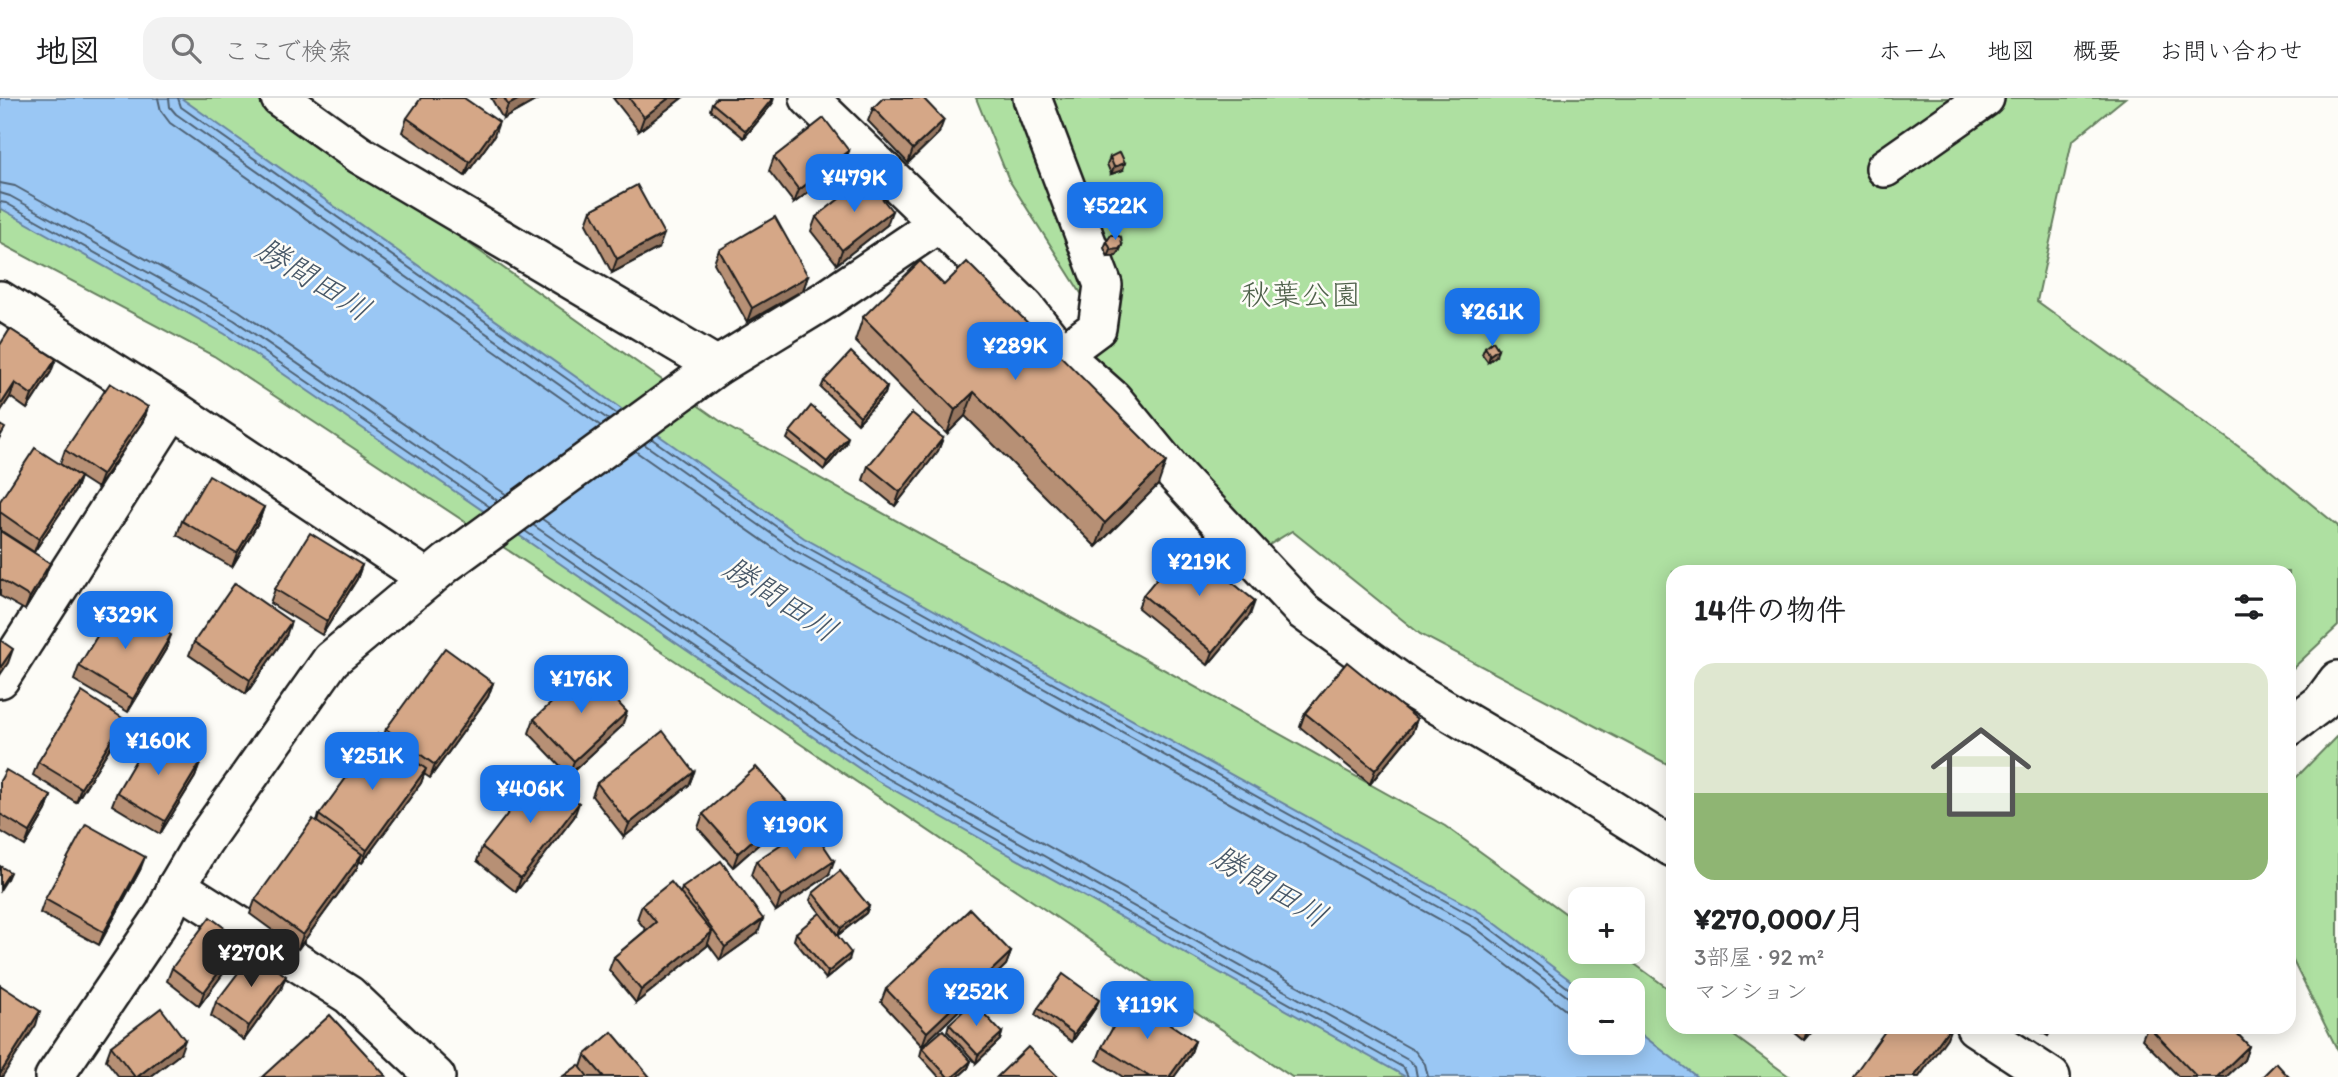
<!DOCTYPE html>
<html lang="ja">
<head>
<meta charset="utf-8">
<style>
	body { margin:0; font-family:Itim,"Klee One",sans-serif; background:#f2f2f2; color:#202124; height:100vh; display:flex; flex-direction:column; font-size:26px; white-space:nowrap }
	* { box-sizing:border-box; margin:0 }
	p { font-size:23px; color:#757577 }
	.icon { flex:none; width:38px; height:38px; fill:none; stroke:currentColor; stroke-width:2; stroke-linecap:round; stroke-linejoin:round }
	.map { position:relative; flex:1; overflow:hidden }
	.drawer { position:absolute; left:1666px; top:467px; width:630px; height:469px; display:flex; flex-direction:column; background:#fff; border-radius:21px; box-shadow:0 4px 18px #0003 }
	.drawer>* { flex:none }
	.fabs { position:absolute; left:1568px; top:789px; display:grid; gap:14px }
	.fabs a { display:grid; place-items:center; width:77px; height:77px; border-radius:14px; background:#fff; box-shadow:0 4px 18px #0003; font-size:35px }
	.price { position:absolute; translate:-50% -60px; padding:0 16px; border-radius:14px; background:#1a73e8; color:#fff; font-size:23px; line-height:46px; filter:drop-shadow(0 2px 4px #0008) }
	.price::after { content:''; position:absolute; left:50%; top:42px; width:21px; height:16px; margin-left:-10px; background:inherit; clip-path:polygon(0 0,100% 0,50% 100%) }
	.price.active { background:#222; color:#fff }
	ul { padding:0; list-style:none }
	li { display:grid; align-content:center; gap:14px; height:371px; padding:0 28px }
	li span { display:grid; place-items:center; height:217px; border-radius:21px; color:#555 }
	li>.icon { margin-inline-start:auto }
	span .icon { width:126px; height:126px; fill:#fffc; stroke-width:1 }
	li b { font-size:30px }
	h2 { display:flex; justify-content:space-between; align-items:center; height:84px; padding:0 28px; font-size:30px }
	header { display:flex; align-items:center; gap:42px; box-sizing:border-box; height:98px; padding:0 35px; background:#fff; border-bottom:2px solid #e0e0e0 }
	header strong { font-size:33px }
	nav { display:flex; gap:38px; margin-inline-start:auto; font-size:24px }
	.search { width:490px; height:63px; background:#f2f2f2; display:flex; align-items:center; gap:18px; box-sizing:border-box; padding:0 24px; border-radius:21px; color:#757577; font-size:26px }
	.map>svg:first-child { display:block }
	.green { fill:#aee0a1; stroke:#657e5e; stroke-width:2; fill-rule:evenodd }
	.water { fill:#9ac7f4; stroke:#68839e; stroke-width:2 }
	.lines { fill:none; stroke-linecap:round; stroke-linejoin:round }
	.shore { stroke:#4e6072; stroke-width:2 }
	.minor-casing { stroke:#1c1c1c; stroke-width:42 }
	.minor { stroke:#fdfcf7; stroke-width:37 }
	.wall { fill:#b79074; stroke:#1c1c1c; stroke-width:2 }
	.shaded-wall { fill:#95755e; stroke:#1c1c1c; stroke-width:2 }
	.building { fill:#d5a787; stroke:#1c1c1c; stroke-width:2 }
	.labels { text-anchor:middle; stroke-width:5; stroke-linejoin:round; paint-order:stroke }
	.park-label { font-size:30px; fill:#4f614b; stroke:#fdfcf7 }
	.water-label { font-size:32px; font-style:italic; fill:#485868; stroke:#fdfcf7 }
</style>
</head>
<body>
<header>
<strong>地図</strong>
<div class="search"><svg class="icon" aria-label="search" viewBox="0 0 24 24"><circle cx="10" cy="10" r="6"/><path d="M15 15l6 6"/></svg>ここで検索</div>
<nav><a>ホーム</a><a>地図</a><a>概要</a><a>お問い合わせ</a></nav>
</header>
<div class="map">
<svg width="2338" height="979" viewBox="0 0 2338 979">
	<rect width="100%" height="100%" fill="#fdfcf7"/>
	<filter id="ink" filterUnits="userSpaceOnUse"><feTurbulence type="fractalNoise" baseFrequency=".0143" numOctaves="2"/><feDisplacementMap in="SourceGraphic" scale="14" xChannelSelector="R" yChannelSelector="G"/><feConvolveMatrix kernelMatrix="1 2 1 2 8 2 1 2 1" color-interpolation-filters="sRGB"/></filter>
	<g filter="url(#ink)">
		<g class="green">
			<path d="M0,0H263L730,330L1445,728L1580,826V854H1618L1673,894V929H1722L1790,979H1292L768,624L214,258L0,145ZM1580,892H1633V945H1580Z"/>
			<polygon points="976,0 2125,0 2072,43 2037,203 2260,364 2338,428 2338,528 2289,574 2289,474 1673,474 1673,669 1420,536 1292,433 1251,458 1062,256 1098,222 1009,82"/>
			<polygon points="2338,637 2338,953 2289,855 2289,687"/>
		</g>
		<polygon class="water" points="0,0 181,0 804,440 1483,816 1583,892 1580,892 1580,945 1633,945 1633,930 1697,979 1406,979 876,682 225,236 0,110"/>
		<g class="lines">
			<g class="shore">
				<polyline points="158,0 161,13 170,25 601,328"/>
				<polyline points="169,0 170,9 176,16 609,322"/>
				<polyline points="178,0 181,9 617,316"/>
				<polyline points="0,85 15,88 239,213 507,397"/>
				<polyline points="0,95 10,98 234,222 498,403"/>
				<polyline points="0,104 6,105 229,230 490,409"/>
				<polyline points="652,341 801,446 1478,821 1580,899"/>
				<polyline points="644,346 796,453 1474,829 1580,908"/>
				<polyline points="635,353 792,463 1468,837 1568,914 1580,918"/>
				<polyline points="542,421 890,660 1415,953 1425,966 1428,979"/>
				<polyline points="533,427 885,669 1408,962 1415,968 1417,979"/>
				<polyline points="525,433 880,676 1404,970 1408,979"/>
			</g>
			<defs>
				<g id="minor">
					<polyline points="280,0 360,57 717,268"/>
					<polyline points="809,0 1025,209 1062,256 1113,301 1173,374 1303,513 1409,590 1568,684 1673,750"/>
					<polyline points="1032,0 1103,187 1097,230 1062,256"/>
					<polyline points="1885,70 1985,0"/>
					<polyline points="0,202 173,311 428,481"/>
					<polyline points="0,581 173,311"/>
					<polyline points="2289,629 2321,605 2338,582"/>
					<polyline points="177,788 349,897 436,979"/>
					<polyline points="1975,929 2051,979"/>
					<polyline points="54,979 165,815 177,788 203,744 331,562 447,465 717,268 827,201 938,126"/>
				</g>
			</defs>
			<use href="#minor" class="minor-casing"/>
			<use href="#minor" class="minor"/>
		</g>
		<g class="wall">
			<polygon points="491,0 540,0 503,21"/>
			<polygon points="613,0 682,0 639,33"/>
			<polygon points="712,5 772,6 744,40 710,12"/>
			<polygon points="873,10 939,35 908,65 868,23"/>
			<polygon points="407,20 494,38 465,78 402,34"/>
			<polygon points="774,59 844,67 794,105 769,73"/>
			<polygon points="1110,59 1123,72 1111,76 1107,66"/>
			<polygon points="591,112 659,150 612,175 586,126"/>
			<polygon points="816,119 887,127 837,166 811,133"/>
			<polygon points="1107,143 1122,147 1119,154 1116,158 1108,159 1104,150"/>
			<polygon points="719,152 808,178 803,192 747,224 714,165"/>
			<polygon points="863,219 1158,387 1096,449 965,318 947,336 855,243"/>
			<polygon points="0,247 51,274 27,311 10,299 0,314"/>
			<polygon points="1485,249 1496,258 1488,264 1482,256"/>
			<polygon points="824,283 887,289 885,296 858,325 821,290"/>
			<polygon points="148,309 143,323 97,390 60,366 65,352"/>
			<polygon points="790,334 846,346 824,372 787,341"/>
			<polygon points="943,340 938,353 895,408 863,382 868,368"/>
			<polygon points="80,379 75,393 34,454 0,432 0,403"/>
			<polygon points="264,409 259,423 232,469 177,437 182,423"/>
			<polygon points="0,433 45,479 25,512 0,498"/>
			<polygon points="362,467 357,481 322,537 270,505 275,491"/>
			<polygon points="1143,497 1250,517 1208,567 1138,510"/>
			<polygon points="286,538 246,596 189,557 194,544"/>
			<polygon points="166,551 128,614 74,582 79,568"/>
			<polygon points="493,585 488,599 430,680 424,676 421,685 362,765 359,763 357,770 298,851 250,816 255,802 317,724 319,717 383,640 386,631"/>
			<polygon points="1305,615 1417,621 1412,635 1370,686 1300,629"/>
			<polygon points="534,621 622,628 569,677 529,635"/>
			<polygon points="119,635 76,704 33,677 38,664"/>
			<polygon points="200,665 195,679 160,736 112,707 117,694"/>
			<polygon points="694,674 689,687 624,739 592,698 597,685"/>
			<polygon points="0,683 51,698 46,712 25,748 0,733"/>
			<polygon points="703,716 786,722 733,769 698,730"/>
			<polygon points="574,719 516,794 477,763 482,749"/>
			<polygon points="756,763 829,777 776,813 751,777"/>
			<polygon points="140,772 99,847 40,815 45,801"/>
			<polygon points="682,790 758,835 720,862 708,846 707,848 636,905 609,872 614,859 646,832 637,821 642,807 680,796"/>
			<polygon points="813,795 869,808 866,815 838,837 810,802"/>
			<polygon points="796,835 849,862 826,881 794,842"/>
			<polygon points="1011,854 1006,867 922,948 881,904 886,891"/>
			<polygon points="237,857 199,908 167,883 172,870"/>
			<polygon points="281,891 244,942 211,918 216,904"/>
			<polygon points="1096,909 1072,944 1035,917 1038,910"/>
			<polygon points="949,926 1002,935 1000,942 976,965 947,933"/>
			<polygon points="1788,929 1815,929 1804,942"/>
			<polygon points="2033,929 2053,929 2048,938"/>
			<polygon points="2147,929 2231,929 2249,948 2244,962 2226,979 2179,979 2142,941"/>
			<polygon points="1195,943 1190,957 1174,979 1123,979 1097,962 1102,949"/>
			<polygon points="111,948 180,956 150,979 119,979 106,962"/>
			<polygon points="922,950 971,963 968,970 958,979 939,979 920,958"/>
			<polygon points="585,957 650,979 562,979 581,969"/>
		</g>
		<g class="shaded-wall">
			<polygon points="521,0 540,0 503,21 508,7"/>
			<polygon points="669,0 682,0 639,33 644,19"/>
			<polygon points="774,0 772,6 744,40 746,33"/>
			<polygon points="944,22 939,35 908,65 913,51"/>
			<polygon points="499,24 494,38 465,78 470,64"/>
			<polygon points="849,53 844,67 794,105 799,92"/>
			<polygon points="1125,65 1123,72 1111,76 1114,69"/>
			<polygon points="892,113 887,127 837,166 842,152"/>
			<polygon points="664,136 659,150 612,175 617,161"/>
			<polygon points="1122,147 1119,154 1116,158 1108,159 1111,152"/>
			<polygon points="808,178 803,192 747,224 752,210"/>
			<polygon points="1498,251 1496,258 1488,264 1490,257"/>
			<polygon points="56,261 51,274 27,311 32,297"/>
			<polygon points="15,285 10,299 0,314 0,308"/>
			<polygon points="887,289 885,296 858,325 860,318"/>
			<polygon points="974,294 965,318 947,336 955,312"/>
			<polygon points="148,309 143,323 97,390 102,377"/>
			<polygon points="848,339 846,346 824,372 827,364"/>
			<polygon points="943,340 938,353 895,408 900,394"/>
			<polygon points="1166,364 1158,387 1096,449 1105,425"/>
			<polygon points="80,379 75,393 34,454 39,441"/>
			<polygon points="264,409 259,423 232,469 237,455"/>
			<polygon points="50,465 45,479 25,512 30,499"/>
			<polygon points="362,467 357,481 322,537 327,523"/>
			<polygon points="1255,503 1250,517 1208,567 1213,554"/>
			<polygon points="291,524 286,538 246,596 250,582"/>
			<polygon points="171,537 166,551 128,614 133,601"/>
			<polygon points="13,551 8,565 0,577 0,570"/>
			<polygon points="493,585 488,599 430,680 435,667"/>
			<polygon points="627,614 622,628 569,677 574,663"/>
			<polygon points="124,621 119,635 76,704 81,690"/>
			<polygon points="1417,621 1412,635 1370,686 1375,672"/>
			<polygon points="200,665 195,679 160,736 165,723"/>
			<polygon points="426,671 421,685 362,765 367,752"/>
			<polygon points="694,674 689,687 624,739 629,726"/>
			<polygon points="51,698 46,712 25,748 30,734"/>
			<polygon points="579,705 574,719 516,794 521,780"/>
			<polygon points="791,708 786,722 733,769 738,755"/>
			<polygon points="362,756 357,770 298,851 303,837"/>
			<polygon points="145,759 140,772 99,847 104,834"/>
			<polygon points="834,763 829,777 776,813 781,799"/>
			<polygon points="10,774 7,781 0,792 0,789"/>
			<polygon points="869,808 866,815 838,837 841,830"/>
			<polygon points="763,821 758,835 720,862 725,849"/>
			<polygon points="712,834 707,848 636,905 641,892"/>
			<polygon points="242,843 237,857 199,908 204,894"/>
			<polygon points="1011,854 1006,867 922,948 927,934"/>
			<polygon points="851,855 849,862 826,881 828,874"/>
			<polygon points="286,878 281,891 244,942 249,928"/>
			<polygon points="1099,902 1096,909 1072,944 1074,936"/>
			<polygon points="40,913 36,927 2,979 0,979 0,976"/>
			<polygon points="1808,929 1815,929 1804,942"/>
			<polygon points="1950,929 1951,929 1947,940 1919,979 1914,979"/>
			<polygon points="1002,935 1000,942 976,965 978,957"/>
			<polygon points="185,942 180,956 150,979 137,979"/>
			<polygon points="1195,943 1190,957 1174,979 1169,979"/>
			<polygon points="2249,948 2244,962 2226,979 2217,979"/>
			<polygon points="971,963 968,970 958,979 953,979"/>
		</g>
		<g class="building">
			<polygon points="421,0 464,0 499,24 470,64 407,20"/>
			<polygon points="504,0 521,0 508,7"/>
			<polygon points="629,0 669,0 644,19"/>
			<polygon points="716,0 773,0 746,33 712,5"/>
			<polygon points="883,0 923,0 944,22 913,51 873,10"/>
			<polygon points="824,20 849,53 799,92 774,59"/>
			<polygon points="1120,54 1125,65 1114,69 1110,59"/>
			<polygon points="866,80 892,113 842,152 816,119"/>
			<polygon points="637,87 664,136 617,161 591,112"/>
			<polygon points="775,119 808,178 752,210 719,152"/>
			<polygon points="1111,137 1116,137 1121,139 1122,147 1119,151 1111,152 1107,143"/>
			<polygon points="920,163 944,187 967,164 1166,364 1105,425 974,294 955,312 863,219"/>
			<polygon points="10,231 56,261 32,297 15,285 0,308 0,247"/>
			<polygon points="1493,243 1498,251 1490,257 1485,249"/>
			<polygon points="851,254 887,289 860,318 824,283"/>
			<polygon points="110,285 148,309 102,377 65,352"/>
			<polygon points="811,308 848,339 827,364 790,334"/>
			<polygon points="912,315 943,340 900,394 868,368"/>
			<polygon points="0,327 5,330 0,339"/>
			<polygon points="35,350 80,379 39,441 0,414 0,403"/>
			<polygon points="209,377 264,409 237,455 182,423"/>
			<polygon points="0,433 50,465 30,499 0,481"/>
			<polygon points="310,435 362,467 327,523 275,491"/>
			<polygon points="1185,446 1255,503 1213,554 1143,497"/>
			<polygon points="235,485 291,524 250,582 194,544"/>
			<polygon points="117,505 171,537 133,601 79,568"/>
			<polygon points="0,542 13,551 0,570"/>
			<polygon points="445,550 493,585 435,667 386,631"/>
			<polygon points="1347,564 1417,621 1375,672 1305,615"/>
			<polygon points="587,572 627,614 574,663 534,621"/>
			<polygon points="82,594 124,621 81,690 38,664"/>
			<polygon points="663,633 694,674 629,726 597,685"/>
			<polygon points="151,636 200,665 165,723 117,694"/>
			<polygon points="378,636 426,671 367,752 319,717"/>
			<polygon points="756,669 791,708 738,755 703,716"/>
			<polygon points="6,672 51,698 30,734 0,716 0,683"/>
			<polygon points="539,675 579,705 521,780 482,749"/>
			<polygon points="313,721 362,756 303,837 255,802"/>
			<polygon points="86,726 145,759 104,834 45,801"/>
			<polygon points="810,727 834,763 781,799 756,763"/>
			<polygon points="721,763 763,821 725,849 682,790"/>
			<polygon points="0,768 10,774 0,789"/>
			<polygon points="840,773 869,808 841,830 813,795"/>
			<polygon points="671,784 712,834 641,892 614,859 656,824 642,807"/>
			<polygon points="970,811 1011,854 927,934 886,891"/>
			<polygon points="820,815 851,855 828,874 796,835"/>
			<polygon points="210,819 242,843 204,894 172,870"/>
			<polygon points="254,854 286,878 249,928 216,904"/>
			<polygon points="1063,876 1099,902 1074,936 1038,910"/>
			<polygon points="0,887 40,913 0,976"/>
			<polygon points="1130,899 1195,943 1169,979 1150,979 1102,949"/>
			<polygon points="973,904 1002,935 978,957 949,926"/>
			<polygon points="161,910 185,942 137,979 135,979 111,948"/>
			<polygon points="330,917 386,978 262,979"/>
			<polygon points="1888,929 1950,929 1914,979 1853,979 1853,978"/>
			<polygon points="2149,929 2231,929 2249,948 2217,979 2197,979"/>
			<polygon points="943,932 971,963 953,979 948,979 922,950"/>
			<polygon points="612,934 650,979 604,979 585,957"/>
			<polygon points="1028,949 1058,979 997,979"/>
			<polygon points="2276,965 2289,979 2262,979"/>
			<polygon points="579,967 588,979 562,979"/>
		</g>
	</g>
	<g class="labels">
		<g class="park-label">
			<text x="1301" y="207">秋葉公園</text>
		</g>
		<g class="water-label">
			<text transform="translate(314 181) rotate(32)" y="11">勝間田川</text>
			<text transform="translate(781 501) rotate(33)" y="11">勝間田川</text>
			<text transform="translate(1270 788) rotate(31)" y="11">勝間田川</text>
		</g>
	</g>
</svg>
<div class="fabs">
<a>+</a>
<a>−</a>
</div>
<b class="price" style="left:854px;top:116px">¥479K</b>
<b class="price" style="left:1115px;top:144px">¥522K</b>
<b class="price" style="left:1492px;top:250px">¥261K</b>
<b class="price" style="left:1015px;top:284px">¥289K</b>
<b class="price" style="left:1199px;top:500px">¥219K</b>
<b class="price" style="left:125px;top:553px">¥329K</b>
<b class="price" style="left:581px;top:617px">¥176K</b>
<b class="price" style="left:158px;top:679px">¥160K</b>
<b class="price" style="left:372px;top:694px">¥251K</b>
<b class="price" style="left:530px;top:727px">¥406K</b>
<b class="price" style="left:795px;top:763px">¥190K</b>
<b class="price active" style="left:251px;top:891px">¥270K</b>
<b class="price" style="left:976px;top:930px">¥252K</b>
<b class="price" style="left:1147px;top:943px">¥119K</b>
<section class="drawer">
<h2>14件の物件<svg class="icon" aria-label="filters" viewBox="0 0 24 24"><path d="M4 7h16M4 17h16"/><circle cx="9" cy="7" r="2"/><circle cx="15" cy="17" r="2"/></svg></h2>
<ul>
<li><span style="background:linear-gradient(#dfe7d0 60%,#8fb573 0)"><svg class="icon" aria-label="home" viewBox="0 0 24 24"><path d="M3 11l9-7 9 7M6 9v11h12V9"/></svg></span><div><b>¥270,000/月</b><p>3部屋 · 92 m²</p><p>マンション</p></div></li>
</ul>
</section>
</div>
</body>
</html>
